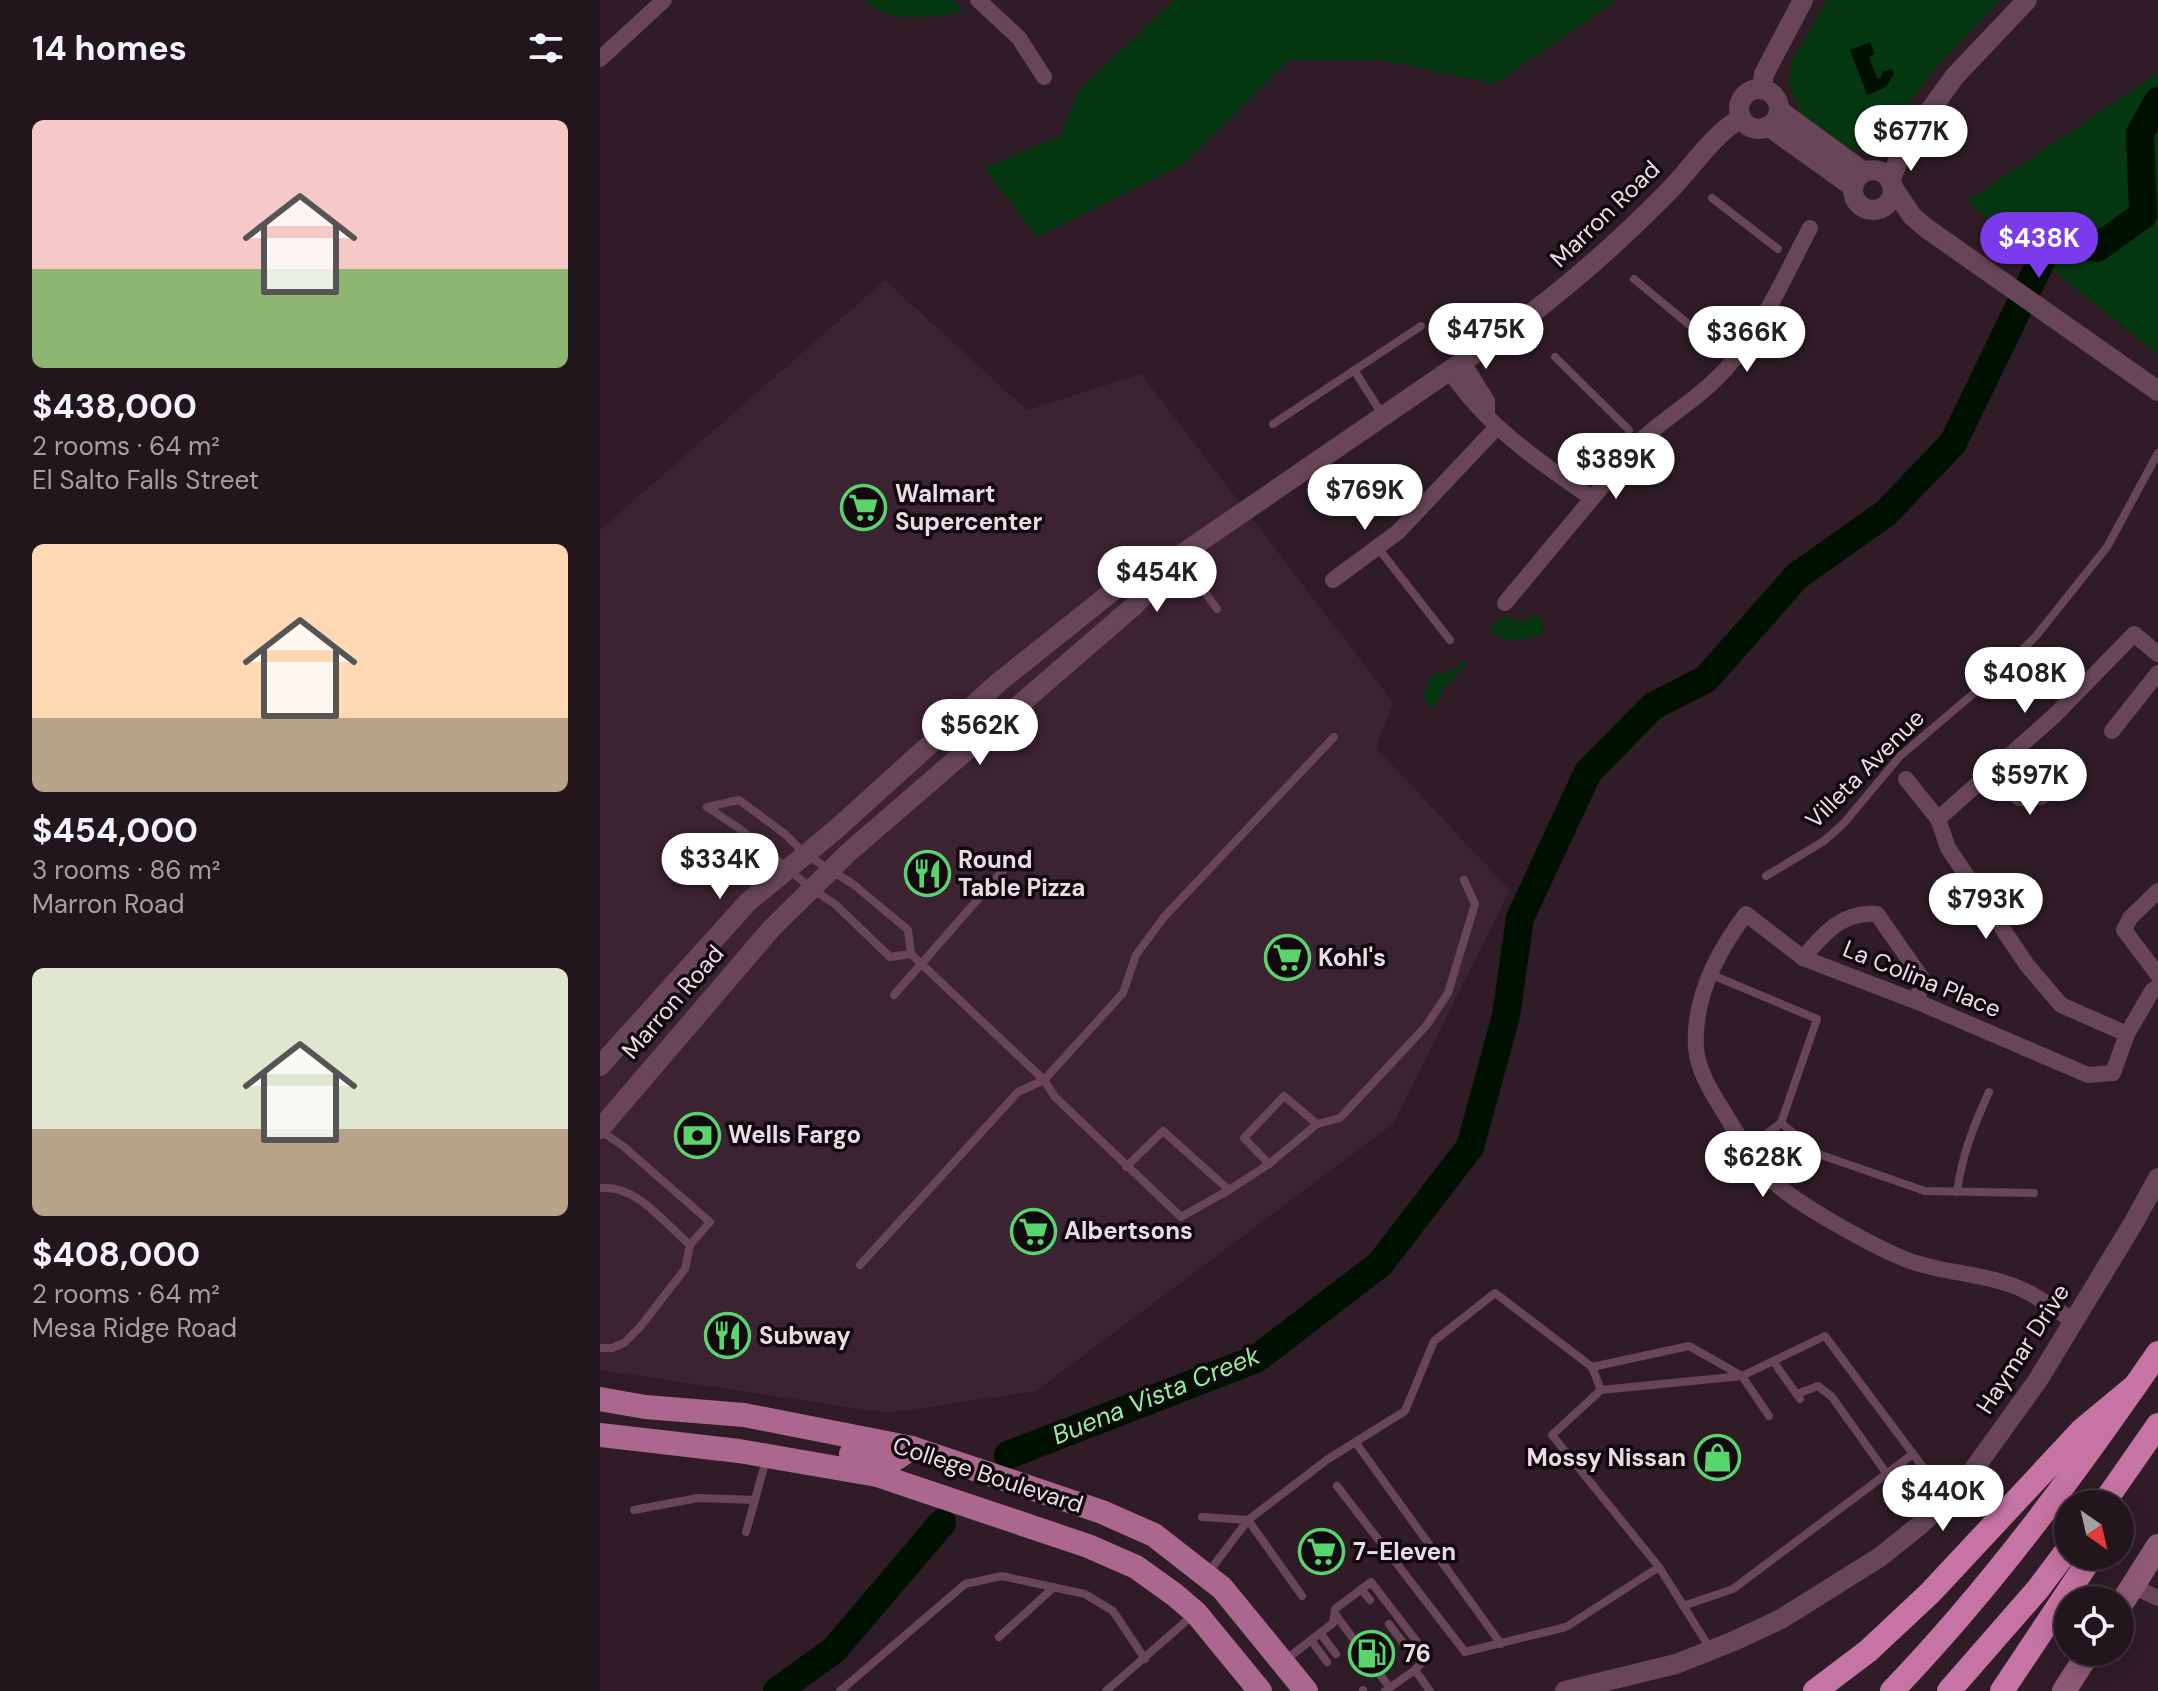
<!DOCTYPE html>
<html lang="en">
<head>
<meta charset="utf-8">
<style>
	body { margin:0; font-family:"DM Sans",sans-serif; background:#2b1e25; color:#f1f3f6; height:100vh; display:flex; flex-direction:column; font-size:30px; white-space:nowrap }
	* { box-sizing:border-box; margin:0 }
	p { font-size:26px; color:#a39fa3 }
	.icon { flex:none; width:44px; height:44px; fill:none; stroke:currentColor; stroke-width:2; stroke-linecap:round; stroke-linejoin:round }
	.map { position:relative; flex:1; overflow:hidden }
	.side { display:flex; flex-direction:column; background:#23151c; width:600px }
	.side>* { flex:none }
	.needle { width:52px; rotate:146deg }
	.buttons { position:absolute; left:1454px; top:1490px; display:grid; gap:16px }
	.buttons a { display:grid; place-items:center; width:80px; height:80px; border-radius:50%; background:#23151c; box-shadow:0 4px 20px #0003,0 0 0 2px #40343b; font-size:40px }
	.price { position:absolute; translate:-50% -68px; padding:0 18px; border-radius:28px; background:#fff; color:#222; font-size:26px; line-height:52px; filter:drop-shadow(0 2px 4px #0008) }
	.price::after { content:''; position:absolute; left:50%; top:48px; width:24px; height:18px; margin-left:-12px; background:inherit; clip-path:polygon(0 0,100% 0,50% 100%) }
	.price.selected { background:#7c3aed; color:#fff }
	ul { padding:0; list-style:none }
	li { display:grid; align-content:center; gap:16px; height:424px; padding:0 32px }
	li span { display:grid; place-items:center; height:248px; border-radius:12px; color:#555 }
	li>.icon { margin-inline-start:auto }
	span .icon { width:144px; height:144px; fill:#fffc; stroke-width:1 }
	li b { font-size:34px }
	h2 { display:flex; justify-content:space-between; align-items:center; height:96px; padding:0 32px; font-size:34px }
	main { display:flex; flex:1; min-height:0 }
	.map>svg:first-child { display:block }
	.built { fill:#3c2331 }
	.green { fill:#053811 }
	.water { fill:#001001 }
	.lines { fill:none; stroke-linecap:round; stroke-linejoin:round }
	.river { stroke:#001001; stroke-width:28 }
	.service { stroke:#684658; stroke-width:8 }
	.minor { stroke:#684658; stroke-width:16 }
	.tertiary { stroke:#684658; stroke-width:20 }
	.secondary { stroke:#8e5977; stroke-width:24 }
	.primary { stroke:#ac678e; stroke-width:24 }
	.motorway { stroke:#c674a3; stroke-width:24 }
	.labels { text-anchor:middle; stroke-width:7; stroke-linejoin:round; paint-order:stroke }
	.street-label { font-size:24px; fill:#eadce3; stroke:#12090e }
	.poi-label { font-size:24px; font-weight:bold; fill:#eadce3; stroke:#12090e; text-anchor:start }
	.water-label { font-size:26px; font-style:italic; fill:#90f09b; stroke:#12090e }
</style>
</head>
<body>
<main>
<section class="side">
<h2>14 homes<svg class="icon" aria-label="filters" viewBox="0 0 24 24"><path d="M4 7h16M4 17h16"/><circle cx="9" cy="7" r="2"/><circle cx="15" cy="17" r="2"/></svg></h2>
<ul>
<li><span style="background:linear-gradient(#f6c9c9 60%,#8fb573 0)"><svg class="icon" aria-label="home" viewBox="0 0 24 24"><path d="M3 11l9-7 9 7M6 9v11h12V9"/></svg></span><div><b>$438,000</b><p>2 rooms · 64 m²</p><p>El Salto Falls Street</p></div></li>
<li><span style="background:linear-gradient(#ffd9b3 70%,#b9a48a 0)"><svg class="icon" aria-label="home" viewBox="0 0 24 24"><path d="M3 11l9-7 9 7M6 9v11h12V9"/></svg></span><div><b>$454,000</b><p>3 rooms · 86 m²</p><p>Marron Road</p></div></li>
<li><span style="background:linear-gradient(#dfe7d0 65%,#b9a48a 0)"><svg class="icon" aria-label="home" viewBox="0 0 24 24"><path d="M3 11l9-7 9 7M6 9v11h12V9"/></svg></span><div><b>$408,000</b><p>2 rooms · 64 m²</p><p>Mesa Ridge Road</p></div></li>
</ul>
</section>
<div class="map">
<svg width="1558" height="1691" viewBox="0 0 1558 1691">
	<rect width="100%" height="100%" fill="#2f1c26"/>
	<polygon class="built" points="285,280 427,410 541,374 793,702 776,748 910,890 793,1124 436,1391 288,1413 0,1370 0,530"/>
	<g class="green">
		<path d="M265,0H353L365,12C331,16 292,27 265,0Z"/>
		<polygon points="574,0 1017,0 895,84 781,60 689,60 585,163 437,237 384,168 460,136 478,91"/>
		<polygon points="1227,0 1400,0 1333,71 1279,146 1268,151 1250,149 1202,115 1189,84 1192,60"/>
		<polygon points="1558,73 1558,355 1367,201"/>
		<path d="M906,615L915,622L922,619L926,622L933,615L941,619L944,629L942,635C921,639 906,646 889,629Z"/>
		<polygon points="866,661 868,663 844,689 834,707 829,706 822,696 829,685 828,680 836,672 845,674"/>
	</g>
	<polygon class="water" points="1270,42 1275,54 1269,57 1277,78 1281,78 1282,72 1292,69 1294,74 1286,87 1267,95 1250,50"/>
	<g class="lines">
		<g class="river">
			<polyline points="408,1455 656,1359 780,1264 870,1147 906,1016 920,918 988,772 1053,706 1106,679 1197,576 1286,513 1353,443 1446,251 1457,242 1497,248 1543,215 1540,133 1558,101"/>
			<polyline points="177,1691 234,1650 342,1523"/>
		</g>
		<g class="service">
			<polyline points="1112,198 1178,249"/>
			<polyline points="1034,279 1110,342"/>
			<polyline points="955,357 1029,430"/>
			<polyline points="754,370 782,414"/>
			<polyline points="673,424 821,326"/>
			<polyline points="778,548 850,640"/>
			<polyline points="580,558 617,609"/>
			<polygon points="139,800 185,834 205,854 253,884 308,930 311,954 290,957 235,904 212,889 140,829 107,807"/>
			<polyline points="1166,876 1224,841 1244,823 1300,756 1407,665 1436,636 1507,547 1558,453"/>
			<polyline points="311,954 444,1080 455,1097 581,1217 629,1190 669,1164 717,1124 740,1118 826,1026 848,993 875,904 864,880"/>
			<polyline points="1110,974 1217,1019 1181,1123"/>
			<polyline points="294,995 407,866"/>
			<polyline points="1147,1148 1181,1123 1221,1155 1325,1191 1434,1193"/>
			<polyline points="669,1164 644,1138 684,1096 717,1124"/>
			<polyline points="526,1167 563,1131 629,1190"/>
			<path d="M0,1188C36,1184 64,1223 90,1245"/>
			<path d="M1357,1192C1362,1155 1374,1125 1389,1092"/>
			<polyline points="260,1265 418,1092 444,1080 523,993 536,955 564,917 734,737"/>
			<polyline points="0,1348 12,1348 24,1343 40,1327 85,1269 90,1245 110,1222 23,1146 1,1131"/>
			<polyline points="1173,1361 1200,1399"/>
			<polyline points="992,1367 1001,1390 952,1435 1059,1567"/>
			<polyline points="1001,1390 1142,1376 1169,1416"/>
			<polyline points="1197,1394 1218,1386 1232,1397 1287,1474"/>
			<polyline points="756,1443 901,1644"/>
			<polyline points="737,1486 865,1652 966,1627 1059,1567 1111,1650"/>
			<polyline points="34,1510 98,1498 155,1500"/>
			<polyline points="602,1517 648,1520 702,1596"/>
			<polyline points="146,1532 166,1460"/>
			<polyline points="608,1573 648,1520 728,1459 805,1411 834,1341 895,1293 992,1367 1089,1346 1142,1376 1225,1336 1346,1498"/>
			<polyline points="761,1589 770,1600"/>
			<polyline points="1083,1606 1133,1589 1313,1454"/>
			<polyline points="735,1614 790,1688"/>
			<polyline points="789,1624 807,1648 824,1660"/>
			<polyline points="720,1633 736,1654"/>
			<polyline points="399,1637 454,1587"/>
			<polyline points="711,1640 727,1662"/>
			<polyline points="684,1661 733,1623 735,1609 771,1582 824,1651 824,1660 815,1670 785,1691"/>
			<polyline points="815,1670 830,1691"/>
			<polyline points="763,1690 763,1691"/>
			<polyline points="240,1691 365,1584 402,1576 485,1594 513,1611 545,1659"/>
			<polyline points="506,1691 592,1616"/>
		</g>
		<g class="minor">
			<polyline points="378,0 419,38 444,77"/>
			<polyline points="0,59 64,0"/>
			<polyline points="862,361 887,401 887,414"/>
			<path d="M849,370C884,424 939,462 992,498"/>
			<polyline points="733,580 798,532 897,427"/>
			<path d="M905,603L1040,441C1063,420 1089,404 1112,383C1157,342 1182,281 1210,228"/>
			<polyline points="1512,731 1558,673"/>
			<polyline points="1393,768 1419,798 1441,797 1472,769"/>
			<polyline points="1306,779 1338,819 1348,848 1427,965 1461,1005 1527,1034"/>
			<polyline points="1338,819 1455,715 1534,634 1558,654"/>
			<polyline points="1558,891 1530,918 1524,930 1558,975"/>
			<path d="M1203,958C1224,933 1243,911 1277,914L1321,977L1318,1002"/>
			<path d="M1474,1321C1454,1309 1433,1292 1411,1285C1379,1273 1343,1273 1310,1261C1278,1249 1193,1203 1170,1178C1151,1158 1136,1132 1122,1109C1110,1090 1098,1070 1096,1048C1093,998 1117,952 1146,914L1203,958L1318,1002L1488,1075L1513,1073L1527,1034L1552,991L1558,987"/>
			<polyline points="1533,1586 1558,1598"/>
		</g>
		<g class="tertiary">
			<polyline points="1162,89 1164,74 1203,0"/>
			<circle cx="1159" cy="109" r="20"/>
			<polyline points="1179,110 1264,172"/>
			<polyline points="1168,126 1253,187"/>
			<circle cx="1273" cy="190" r="20"/>
			<polyline points="1290,181 1304,146 1355,76 1427,0"/>
			<polyline points="1292,186 1312,216 1326,228 1558,391"/>
			<path d="M0,1066L148,902L234,831L399,682L523,583L579,556L919,323C972,283 1021,240 1068,192C1092,168 1111,136 1141,118"/>
			<polyline points="0,1129 171,929 249,852 535,605 571,565"/>
			<polyline points="965,1691 1076,1664 1134,1641 1181,1619 1280,1557 1320,1525 1366,1480 1438,1380 1534,1222 1558,1178"/>
		</g>
		<g class="secondary">
			<polyline points="1520,1606 1558,1546"/>
			<polyline points="1464,1691 1489,1652"/>
		</g>
		<g class="primary">
			<polyline points="0,1399 45,1407 144,1415 312,1448 502,1512 554,1535 622,1588 706,1691"/>
			<polyline points="0,1435 139,1451 277,1475 488,1546 536,1567 575,1595 596,1613 660,1691"/>
			<polyline points="251,1454 292,1461 312,1448"/>
		</g>
		<g class="motorway">
			<polyline points="1503,1504 1558,1425"/>
			<polyline points="1215,1691 1268,1651 1330,1593 1482,1430 1535,1386"/>
			<path d="M1292,1691C1392,1587 1476,1472 1558,1353"/>
			<polyline points="1349,1691 1438,1589 1468,1549"/>
			<polyline points="1402,1691 1492,1556"/>
		</g>
	</g>
	<defs>
		<symbol id="supermarket-ring" viewBox="-11 -11 22 22"><circle r="9.5" fill="#12090e" stroke="#5ad56e" stroke-width="1.5"/><path d="M-6-5.5h2.5l.6 2H6L4.5 2H-2.5L-4.4-4H-6ZM-1.5 3.2a1.3 1.3 0 1 0 .1 0ZM3 3.2a1.3 1.3 0 1 0 .1 0Z" fill="#5ad56e"/></symbol>
		<symbol id="restaurant-ring" viewBox="-11 -11 22 22"><circle r="9.5" fill="#12090e" stroke="#5ad56e" stroke-width="1.5"/><path d="M-5-6h1v4h1v-4h1v4h1v-4h1v5L-1.5 .5V6h-2V.5L-5-1ZM5-6V6H3V1.5H1.5Q1.5-4 5-6Z" fill="#5ad56e"/></symbol>
		<symbol id="bank-ring" viewBox="-11 -11 22 22"><circle r="9.5" fill="#12090e" stroke="#5ad56e" stroke-width="1.5"/><path d="M-6-4H6V4H-6ZM0-2.3a2.3 2.3 0 1 0 0 4.6a2.3 2.3 0 1 0 0-4.6Z" fill="#5ad56e"/></symbol>
		<symbol id="shop-ring" viewBox="-11 -11 22 22"><circle r="9.5" fill="#12090e" stroke="#5ad56e" stroke-width="1.5"/><path d="M-5-2.5h2.3a2.7 3.5 0 0 1 5.4 0H5L5.5 6h-11ZM-1.5-2.5h3a1.5 2.3 0 0 0-3 0Z" fill="#5ad56e"/></symbol>
		<symbol id="fuel-ring" viewBox="-11 -11 22 22"><circle r="9.5" fill="#12090e" stroke="#5ad56e" stroke-width="1.5"/><path d="M-5.5-6h7V0h2V4h1.3V-2.5L3-4.5l.8-.8L6-3V5H2.5V1h-1V6h-7ZM-4.2-4.7v3.2H.2V-4.7Z" fill="#5ad56e"/></symbol>
	</defs>
	<g fill-rule="evenodd">
		<use href="#supermarket-ring" x="238" y="482" width="51" height="51"/>
		<use href="#restaurant-ring" x="302" y="848" width="51" height="51"/>
		<use href="#supermarket-ring" x="662" y="932" width="51" height="51"/>
		<use href="#bank-ring" x="72" y="1110" width="51" height="51"/>
		<use href="#supermarket-ring" x="408" y="1206" width="51" height="51"/>
		<use href="#restaurant-ring" x="102" y="1310" width="51" height="51"/>
		<use href="#shop-ring" x="1092" y="1432" width="51" height="51"/>
		<use href="#supermarket-ring" x="696" y="1526" width="51" height="51"/>
		<use href="#fuel-ring" x="746" y="1628" width="51" height="51"/>
	</g>
	<g class="labels">
		<g class="street-label">
			<text transform="translate(1005 214) rotate(-44)" y="8">Marron Road</text>
			<text transform="translate(1265 769) rotate(-45)" y="8">Villeta Avenue</text>
			<text transform="translate(1322 979) rotate(22)" y="8">La Colina Place</text>
			<text transform="translate(73 1002) rotate(-49)" y="8">Marron Road</text>
			<text transform="translate(1423 1349) rotate(-57)" y="8">Haymar Drive</text>
			<text transform="translate(388 1475) rotate(18)" y="8">College Boulevard</text>
		</g>
		<g class="poi-label">
			<text x="295" y="502">Walmart<tspan x="295" dy="28">Supercenter</tspan></text>
			<text x="358" y="868">Round<tspan x="358" dy="28">Table Pizza</tspan></text>
			<text x="718" y="966">Kohl's</text>
			<text x="128" y="1143">Wells Fargo</text>
			<text x="464" y="1239">Albertsons</text>
			<text x="159" y="1344">Subway</text>
			<text x="1086" y="1466" text-anchor="end">Mossy Nissan</text>
			<text x="753" y="1560">7-Eleven</text>
			<text x="803" y="1662">76</text>
		</g>
		<g class="water-label">
			<text transform="translate(556 1395) rotate(-22)" y="9">Buena Vista Creek</text>
		</g>
	</g>
</svg>
<div class="buttons">
<a><svg class="needle" viewBox="-14 -14 28 28"><path d="M0-13l5 13h-10z" fill="#e53935"/><path d="M0 13l5-13h-10z" fill="#a39fa3"/></svg></a>
<a><svg class="icon" aria-label="locate" viewBox="0 0 24 24"><circle cx="12" cy="12" r="6"/><path d="M12 2v4M12 18v4M2 12h4M18 12h4"/></svg></a>
</div>
<b class="price" style="left:1311px;top:173px">$677K</b>
<b class="price selected" style="left:1439px;top:280px">$438K</b>
<b class="price" style="left:886px;top:371px">$475K</b>
<b class="price" style="left:1147px;top:374px">$366K</b>
<b class="price" style="left:1016px;top:501px">$389K</b>
<b class="price" style="left:765px;top:532px">$769K</b>
<b class="price" style="left:557px;top:614px">$454K</b>
<b class="price" style="left:1425px;top:715px">$408K</b>
<b class="price" style="left:380px;top:767px">$562K</b>
<b class="price" style="left:1430px;top:817px">$597K</b>
<b class="price" style="left:120px;top:901px">$334K</b>
<b class="price" style="left:1386px;top:941px">$793K</b>
<b class="price" style="left:1163px;top:1199px">$628K</b>
<b class="price" style="left:1343px;top:1533px">$440K</b>
</div>
</main>
</body>
</html>
